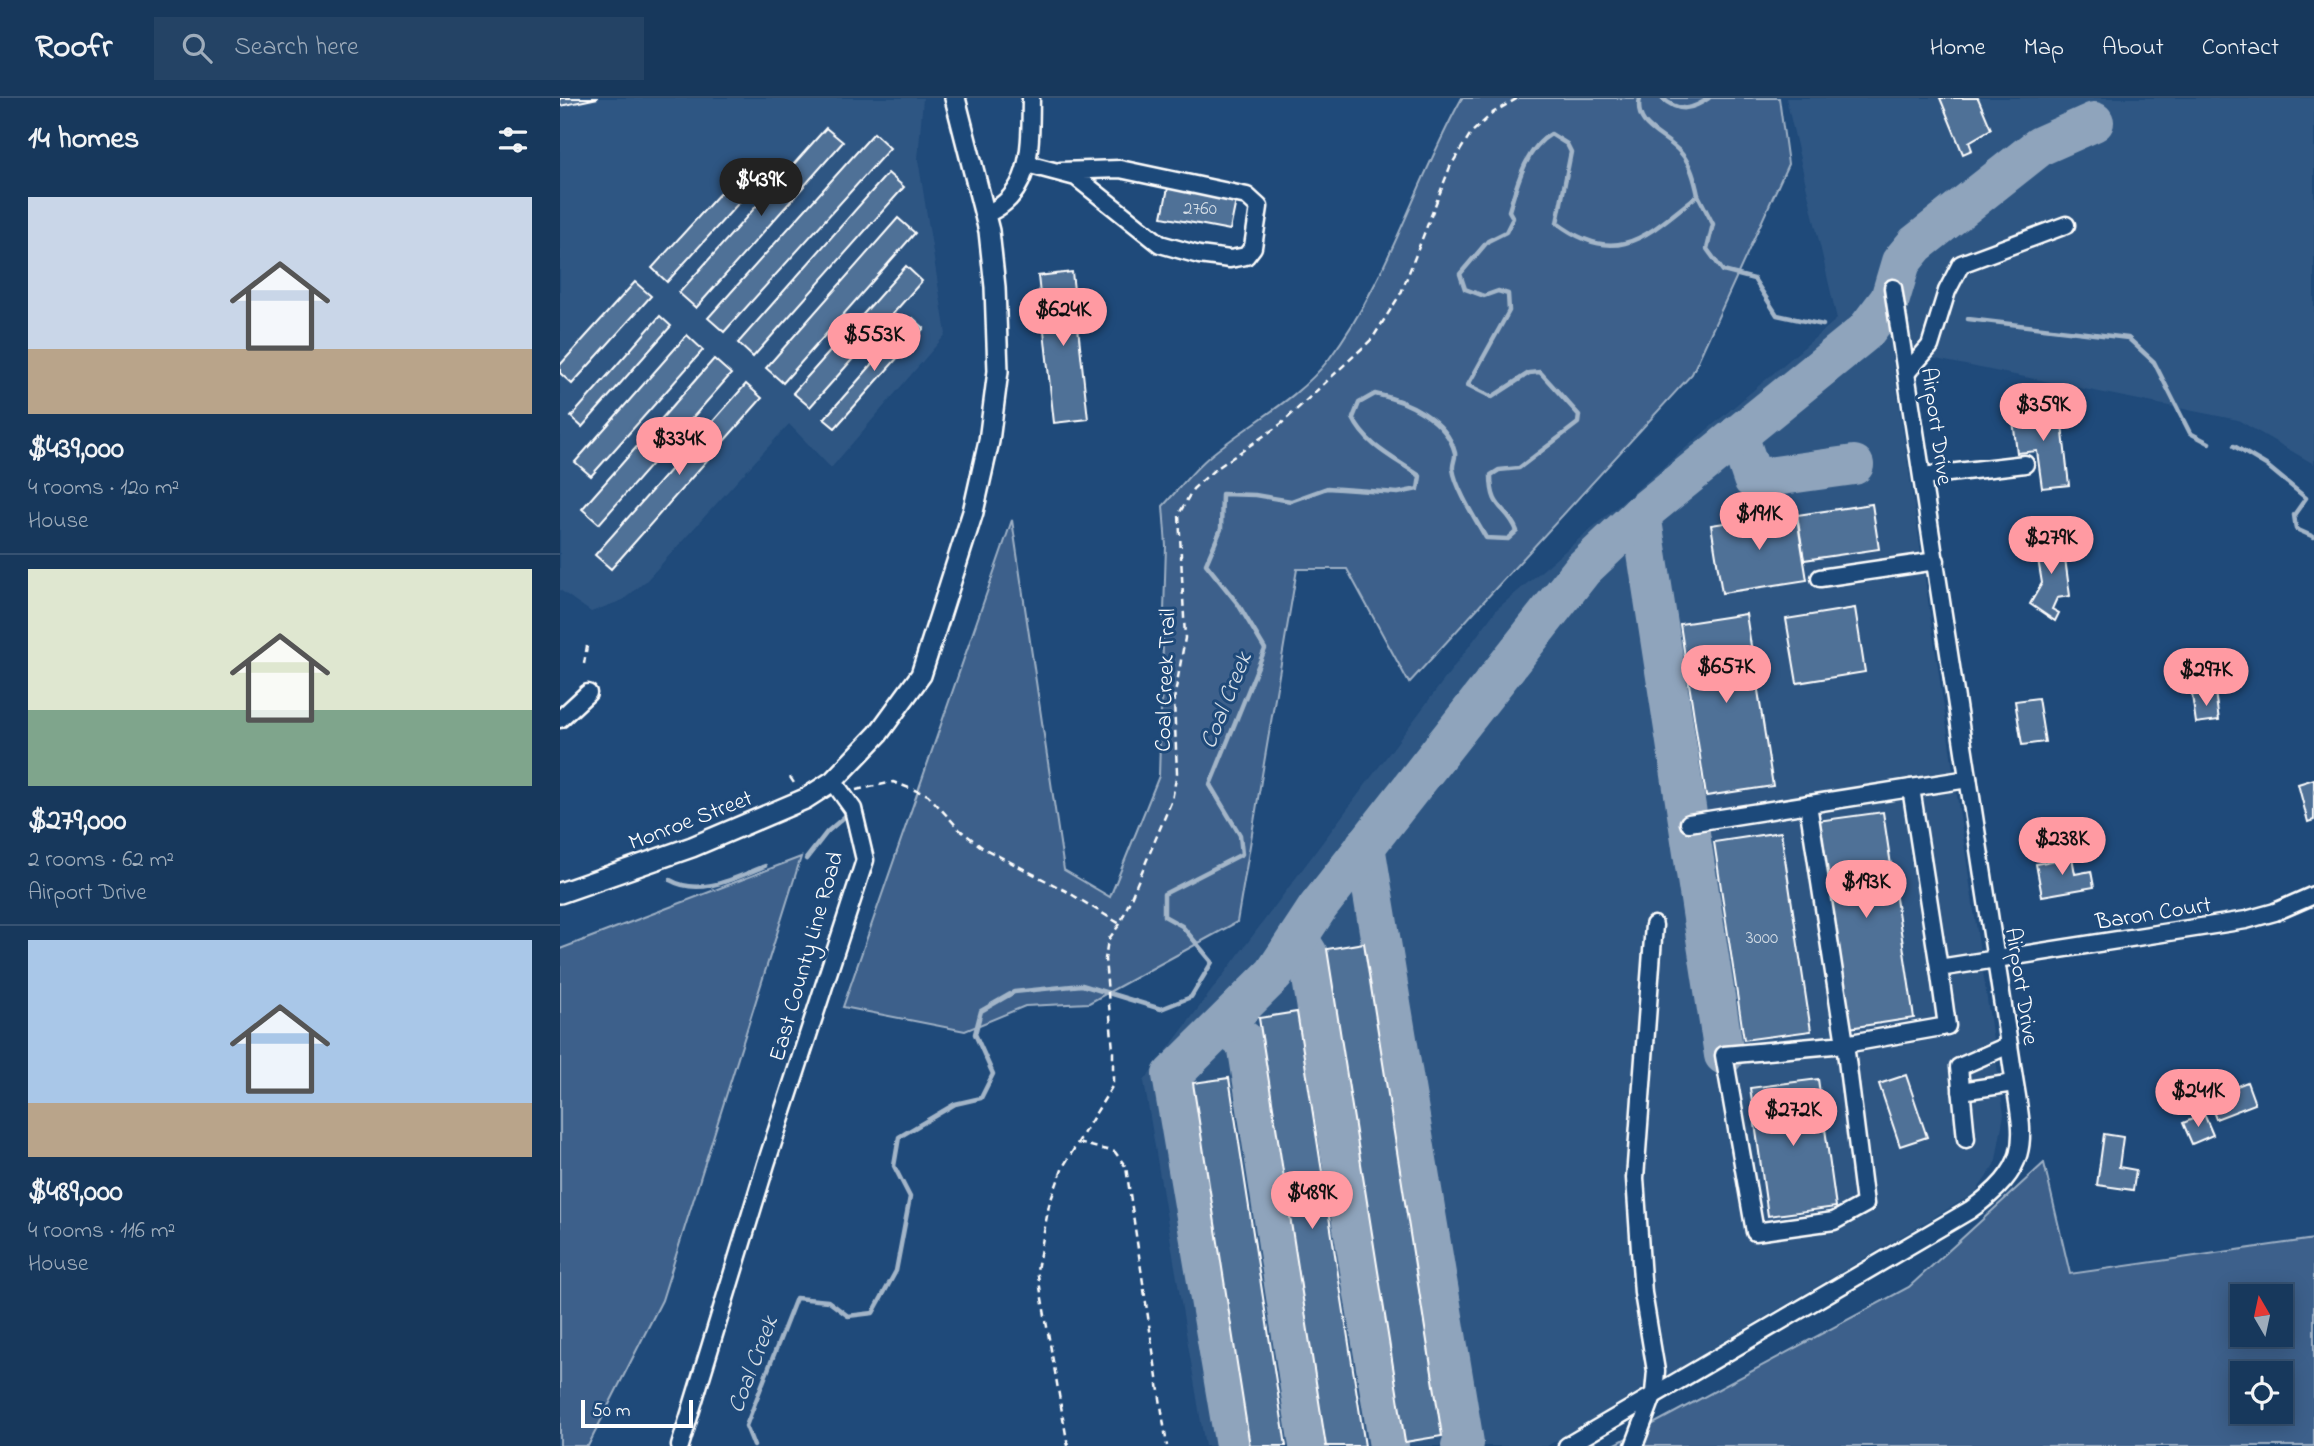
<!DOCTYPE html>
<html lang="en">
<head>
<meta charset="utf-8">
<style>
	body { margin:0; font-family:"Indie Flower",sans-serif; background:#244365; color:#f1f3f6; height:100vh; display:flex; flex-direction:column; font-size:26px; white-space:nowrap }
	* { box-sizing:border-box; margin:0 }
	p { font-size:23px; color:#9eacbb }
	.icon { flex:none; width:38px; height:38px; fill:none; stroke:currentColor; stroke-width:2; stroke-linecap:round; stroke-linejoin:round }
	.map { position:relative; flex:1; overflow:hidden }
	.drawer { display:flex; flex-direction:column; background:#17385c; width:560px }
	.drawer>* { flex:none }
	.needle { width:46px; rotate:351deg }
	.buttons { position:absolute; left:1670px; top:1186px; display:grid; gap:14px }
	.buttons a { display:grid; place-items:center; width:63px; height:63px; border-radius:0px; background:#17385c; box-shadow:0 4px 18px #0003,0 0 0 2px #365272; font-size:35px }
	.scale { position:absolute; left:21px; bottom:18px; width:112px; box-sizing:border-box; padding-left:7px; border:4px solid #fff; border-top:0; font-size:19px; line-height:24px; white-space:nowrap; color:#fff; -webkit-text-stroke:5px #1f4a7a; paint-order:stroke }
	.price { position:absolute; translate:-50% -60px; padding:0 16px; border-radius:24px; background:#ff9aa2; color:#111; font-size:23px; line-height:46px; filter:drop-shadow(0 2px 4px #0008) }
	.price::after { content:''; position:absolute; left:50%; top:42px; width:21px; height:16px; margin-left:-10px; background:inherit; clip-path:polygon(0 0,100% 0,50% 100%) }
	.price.active { background:#222; color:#fff }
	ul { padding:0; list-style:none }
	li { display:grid; align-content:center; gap:14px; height:371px; padding:0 28px }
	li+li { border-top:2px solid #365272 }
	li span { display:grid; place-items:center; height:217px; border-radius:0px; color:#555 }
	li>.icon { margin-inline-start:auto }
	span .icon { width:126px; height:126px; fill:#fffc; stroke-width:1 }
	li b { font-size:30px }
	h2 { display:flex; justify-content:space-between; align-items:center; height:84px; padding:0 28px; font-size:30px }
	header { display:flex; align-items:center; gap:42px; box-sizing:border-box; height:98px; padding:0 35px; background:#17385c; border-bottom:2px solid #365272 }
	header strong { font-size:33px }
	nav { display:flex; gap:38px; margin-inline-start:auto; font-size:24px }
	.search { width:490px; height:63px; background:#244365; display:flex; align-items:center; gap:18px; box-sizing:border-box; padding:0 24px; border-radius:0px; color:#9eacbb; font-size:26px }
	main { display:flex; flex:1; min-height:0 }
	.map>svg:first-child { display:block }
	.built { fill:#2e5683 }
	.green { fill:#3c618b; stroke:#9eb0c5; stroke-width:2; fill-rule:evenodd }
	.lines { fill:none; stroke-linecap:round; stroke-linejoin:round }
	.stream { stroke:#a3b5c8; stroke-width:4.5 }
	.taxiway { stroke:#8fa4bc; stroke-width:40 }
	.building { fill:#507197; stroke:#fff; stroke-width:2 }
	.minor-casing { stroke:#fff; stroke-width:21 }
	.major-casing { stroke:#fff; stroke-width:24 }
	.path { stroke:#fff; stroke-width:2.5; stroke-dasharray:7 5; stroke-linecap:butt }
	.minor { stroke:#1f4a7a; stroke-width:16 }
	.major { stroke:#1f4a7a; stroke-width:19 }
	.labels { text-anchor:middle; stroke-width:6; stroke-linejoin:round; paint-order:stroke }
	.number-label { font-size:19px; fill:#d3dce5 }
	.street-label { font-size:23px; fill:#fff; stroke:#1f4a7a }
	.water-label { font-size:24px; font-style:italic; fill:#d8e0e8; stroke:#1f4a7a }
</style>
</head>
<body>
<header>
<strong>Roofr</strong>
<div class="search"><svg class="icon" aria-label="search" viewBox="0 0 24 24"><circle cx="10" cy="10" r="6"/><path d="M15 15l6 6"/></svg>Search here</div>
<nav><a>Home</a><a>Map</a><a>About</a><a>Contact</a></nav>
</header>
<main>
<section class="drawer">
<h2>14 homes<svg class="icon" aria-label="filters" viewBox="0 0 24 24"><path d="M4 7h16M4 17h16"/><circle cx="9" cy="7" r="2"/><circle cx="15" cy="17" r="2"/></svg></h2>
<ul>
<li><span style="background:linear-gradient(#c9d6e8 70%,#b9a48a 0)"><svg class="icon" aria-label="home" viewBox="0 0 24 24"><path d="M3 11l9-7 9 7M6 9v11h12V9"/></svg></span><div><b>$439,000</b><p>4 rooms · 120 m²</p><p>House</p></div></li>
<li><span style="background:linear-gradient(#dfe7d0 65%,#7fa58c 0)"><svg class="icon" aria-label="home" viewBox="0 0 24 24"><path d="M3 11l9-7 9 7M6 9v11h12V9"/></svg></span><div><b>$279,000</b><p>2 rooms · 62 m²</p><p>Airport Drive</p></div></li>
<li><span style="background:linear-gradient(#a9c7e8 75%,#b9a48a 0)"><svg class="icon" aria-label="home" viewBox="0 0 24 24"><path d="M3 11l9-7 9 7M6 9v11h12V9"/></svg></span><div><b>$489,000</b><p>4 rooms · 116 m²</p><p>House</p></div></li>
</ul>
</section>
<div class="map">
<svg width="1754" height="1348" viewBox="0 0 1754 1348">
	<rect width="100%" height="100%" fill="#1f4a7a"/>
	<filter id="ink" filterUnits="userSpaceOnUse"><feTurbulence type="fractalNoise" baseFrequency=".0143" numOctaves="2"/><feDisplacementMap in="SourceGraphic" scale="14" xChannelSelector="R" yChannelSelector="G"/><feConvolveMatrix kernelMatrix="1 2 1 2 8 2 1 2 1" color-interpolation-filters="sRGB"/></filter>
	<g filter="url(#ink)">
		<g class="built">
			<polygon points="0,0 363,0 358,61 386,236 271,370 229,326 86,483 63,502 31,514 0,492"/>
			<polygon points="1226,0 1754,0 1754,366 1678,322 1331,252 1444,1016 1435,1067 1415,1095 987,1348 645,1348 584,983 937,511 1277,221"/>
		</g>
		<g class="green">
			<path d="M902,0H1219L1228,66L1132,276L849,585L787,471H737L677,824L529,905L465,908L405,933L283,909L452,422L504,772L550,799L599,678L606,448L603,408C618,392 633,372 650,358C689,325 737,303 769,261C828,183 855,84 902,0Z"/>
			<polygon points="241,759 102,1202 28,1348 0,1348 0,851"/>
			<path d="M1484,1065L1510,1176L1754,1141V1348H1052L1349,1189ZM1682,1199H1720V1237H1682ZM1682,1276H1720V1314H1682Z"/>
		</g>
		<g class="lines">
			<g class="stream">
				<path d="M1102,0C1119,15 1132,12 1149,0"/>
				<polyline points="1138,97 1153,126 1147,151 1163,173 1194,181 1217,217 1263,227"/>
				<polyline points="1408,221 1568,240 1594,264 1630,335 1649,345"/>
				<polyline points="1674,348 1706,367 1746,400 1734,417 1736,431 1754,439"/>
				<polyline points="246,761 267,734 290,714"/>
				<path d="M110,782C140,799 175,780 205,768"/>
				<path d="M194,1348L186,1328L236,1200L268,1203L288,1218L313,1215L336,1173L350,1099L334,1068L339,1039L395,1006L421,1000L433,976L415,936L421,913L454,894L522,887L601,911L631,899L652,864L622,828L604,818V796L682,756L680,737L650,687L705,551L678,506L646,466L661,431L662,396L695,397L731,403L767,390L838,395L858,391L860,378C836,361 806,348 793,320L799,305L815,296C845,302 887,321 895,355C896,360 892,366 893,371C896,391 916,422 926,440L948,441L957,433C946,406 931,414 931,377L939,372L959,370L1018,325L1019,317L980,274L969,275L932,299L908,287L949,213L948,196L938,193L924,198L905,191L900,176L928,143L946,134L953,120L949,113C957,86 966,50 991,36L1007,46L1011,54L997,125C1058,171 1088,136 1138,97C1135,83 1131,66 1121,55C1105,36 1073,30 1080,0"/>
			</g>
			<g class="taxiway">
				<polyline points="1178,337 1193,381 1294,367"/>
				<polyline points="1081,416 1164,957"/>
				<polyline points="805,748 904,1345 901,1348"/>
				<polyline points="738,840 748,856 829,1348"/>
				<polyline points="663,927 687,945 749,1348"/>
				<polyline points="675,1348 612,977 714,876 758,809 1023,471 1081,416 1305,234 1330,201 1341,164 1356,146 1480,48 1534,24"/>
			</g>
		</g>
		<g class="building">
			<polygon points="0,0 38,0 0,8"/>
			<polygon points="1380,0 1418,0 1431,31 1409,44 1412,52 1403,56"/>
			<polygon points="266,30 283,44 136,210 119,195"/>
			<polygon points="314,35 330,50 164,234 148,220"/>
			<polygon points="328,75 344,89 193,259 178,245"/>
			<polygon points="171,83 186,97 107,184 92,170"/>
			<polygon points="609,85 677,98 670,132 602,119"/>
			<polygon points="338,120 355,135 223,285 206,270"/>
			<polygon points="346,168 362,183 250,309 233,295"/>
			<polygon points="512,174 528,321 494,325 478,178"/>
			<polygon points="75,184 91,198 12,286 0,275 0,267"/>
			<polygon points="100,218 111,228 22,329 11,319"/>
			<polygon points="353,220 364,230 275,330 264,321"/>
			<polygon points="127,237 143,252 31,378 15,364"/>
			<polygon points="154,261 171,276 39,426 22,411"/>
			<polygon points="186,286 202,300 51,471 35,457"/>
			<polygon points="1500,309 1509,387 1482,390 1477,353 1457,355 1452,314"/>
			<polygon points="1312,406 1319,451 1244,462 1237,417"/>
			<polygon points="1236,414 1247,482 1162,495 1151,427"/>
			<polygon points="1502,438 1510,498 1497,500 1492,511 1499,515 1495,523 1470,506 1482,485 1475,443"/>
			<polygon points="1295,510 1305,574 1237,585 1226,521"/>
			<polygon points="1186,516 1213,688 1146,698 1120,526"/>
			<polygon points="1655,594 1659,622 1636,625 1632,597"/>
			<polygon points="1478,600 1485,644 1462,647 1455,603"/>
			<polygon points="1754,681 1754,722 1748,724 1738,686"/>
			<polygon points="1323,714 1354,920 1289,930 1257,723"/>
			<polygon points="1221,734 1251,933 1184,942 1154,744"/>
			<polygon points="1512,759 1515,776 1531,773 1534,789 1482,798 1476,766"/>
			<polygon points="804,845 882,1338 845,1344 767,851"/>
			<polygon points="737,914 805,1348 766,1348 699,920"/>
			<polygon points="1346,977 1367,1039 1340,1048 1319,986"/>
			<polygon points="669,980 726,1348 690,1348 633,985"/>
			<polygon points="1258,981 1276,1109 1208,1118 1190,990"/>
			<polygon points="1687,984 1695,1006 1656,1021 1649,1003 1663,998 1662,994"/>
			<polygon points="1644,1016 1653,1037 1632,1046 1623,1025"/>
			<polygon points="1544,1036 1563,1039 1559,1069 1576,1072 1573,1092 1537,1087"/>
		</g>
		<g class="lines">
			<defs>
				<g id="minor">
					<polyline points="467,66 516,79 600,146 639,157 670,161 686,158 693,149 699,109 687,98 560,71 500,73"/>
					<path d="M426,116C474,96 470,45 471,0"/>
					<polyline points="1348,273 1370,248 1387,193 1401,166 1506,127"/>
					<polyline points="1363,378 1465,366"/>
					<polyline points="1260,480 1376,463"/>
					<polyline points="0,621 28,595"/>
					<polyline points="1351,690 1379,870"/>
					<polyline points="1248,706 1285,946 1164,957 1195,1134 1274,1123 1305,1106 1285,946 1387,928 1379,870 1686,822 1715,814 1754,797"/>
					<polyline points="1129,725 1408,681"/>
					<polyline points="1401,993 1454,985"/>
					<polyline points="1406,1041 1399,969 1449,947"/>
					<polyline points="120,1348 206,1066 305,762 293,711 273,683"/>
					<path d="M1007,1348L1410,1112C1480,1063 1461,1035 1451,960L1333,190"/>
					<polyline points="1074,1348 1094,1295 1096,1273 1083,1195 1075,1080 1094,827"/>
				</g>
				<polyline id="major" points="0,795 132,749 245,701 273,683 318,636 361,577 413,414 429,343 438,273 435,189 429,133 395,0"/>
			</defs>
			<use href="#minor" class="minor-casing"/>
			<use href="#major" class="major-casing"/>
			<g class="path">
				<polyline points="24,566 27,548"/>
				<polyline points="230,679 236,688"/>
				<polyline points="296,692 333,684 368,697 400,732 423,750 506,793 560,826"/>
				<polyline points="518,1045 555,1054 566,1069 607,1348"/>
				<polyline points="508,1348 477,1172 489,1107 503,1069 553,987 553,952 545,861 548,842 560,826 612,702 617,675 614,602 625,540 619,416 633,391 653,373 721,326 812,241 841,195 890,69 911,35 934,14 958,0"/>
			</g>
			<use href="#minor" class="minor"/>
			<use href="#major" class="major"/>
		</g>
	</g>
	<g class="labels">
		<g class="number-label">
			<text x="640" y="116">2760</text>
			<text x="1202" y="845">3000</text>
		</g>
		<g class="street-label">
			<text transform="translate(1378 328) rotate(82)" y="8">Airport Drive</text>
			<text transform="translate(604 582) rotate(-88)" y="8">Coal Creek Trail</text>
			<text transform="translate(130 721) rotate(-21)" y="8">Monroe Street</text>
			<text transform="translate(1593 814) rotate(-9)" y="8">Baron Court</text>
			<text transform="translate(245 858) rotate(-74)" y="8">East County Line Road</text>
			<text transform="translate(1463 888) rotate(81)" y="8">Airport Drive</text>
		</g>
		<g class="water-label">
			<text transform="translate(665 602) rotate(-68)" y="8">Coal Creek</text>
			<text transform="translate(192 1266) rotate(-69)" y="8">Coal Creek</text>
		</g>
	</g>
</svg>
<div class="buttons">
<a><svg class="needle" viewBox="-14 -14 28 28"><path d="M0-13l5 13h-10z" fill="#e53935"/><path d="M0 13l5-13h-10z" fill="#9eacbb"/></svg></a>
<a><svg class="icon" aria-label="locate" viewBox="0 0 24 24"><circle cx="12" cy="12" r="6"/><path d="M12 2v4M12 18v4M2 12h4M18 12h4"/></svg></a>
</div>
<div class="scale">50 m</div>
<b class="price active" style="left:201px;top:120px">$439K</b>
<b class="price" style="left:503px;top:250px">$624K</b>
<b class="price" style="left:314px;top:275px">$553K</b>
<b class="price" style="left:1483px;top:345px">$359K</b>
<b class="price" style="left:119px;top:379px">$334K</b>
<b class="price" style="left:1199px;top:454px">$191K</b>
<b class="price" style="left:1491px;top:478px">$279K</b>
<b class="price" style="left:1166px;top:607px">$657K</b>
<b class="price" style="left:1646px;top:610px">$297K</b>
<b class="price" style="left:1502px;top:779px">$238K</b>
<b class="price" style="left:1306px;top:822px">$193K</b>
<b class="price" style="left:1638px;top:1031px">$241K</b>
<b class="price" style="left:1233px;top:1050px">$272K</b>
<b class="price" style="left:752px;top:1133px">$489K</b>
</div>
</main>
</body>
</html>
